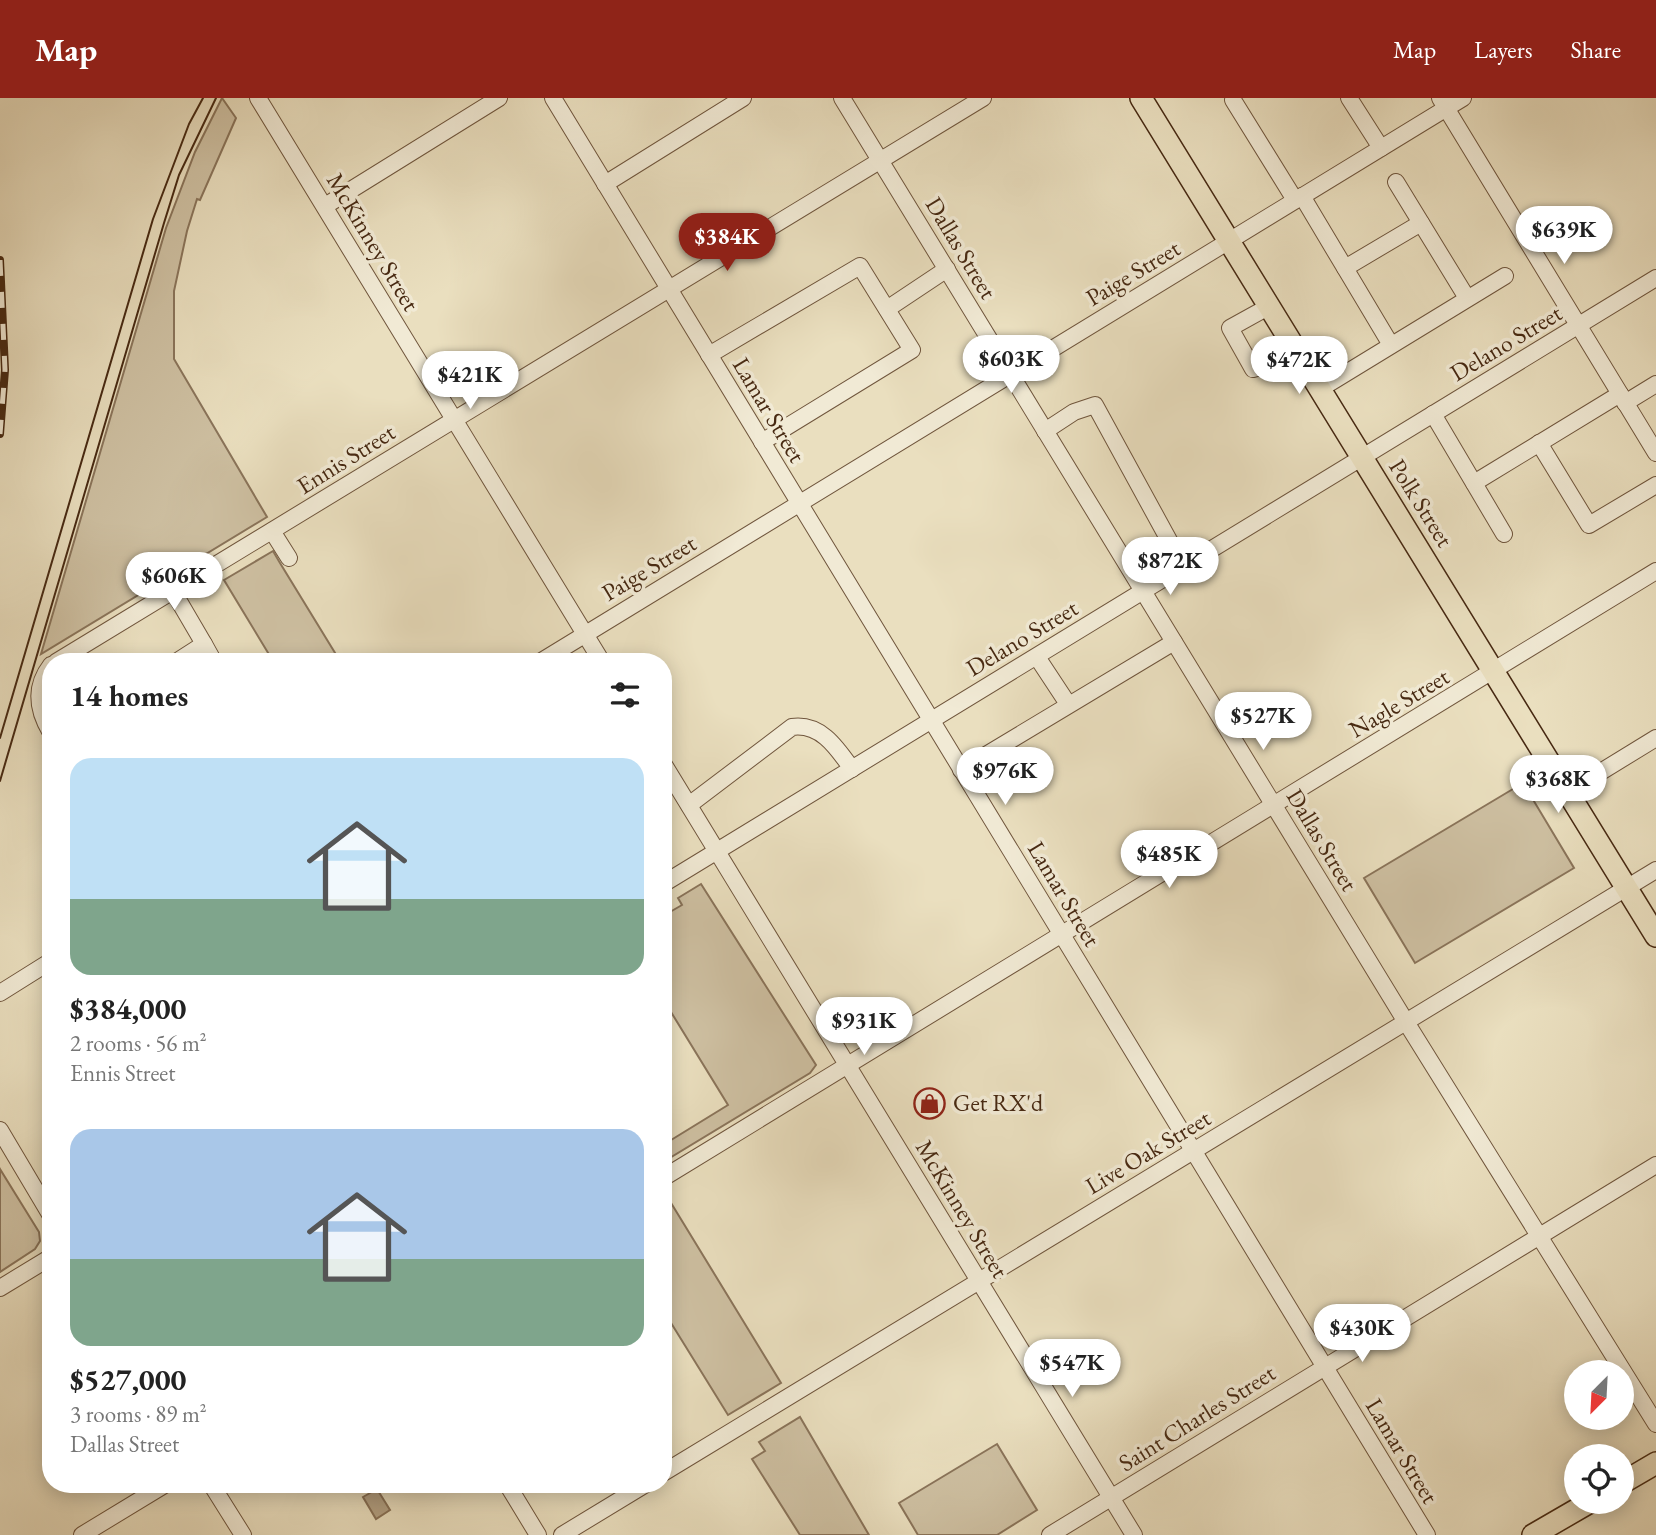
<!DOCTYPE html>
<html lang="en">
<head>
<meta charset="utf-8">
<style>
	body { margin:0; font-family:"EB Garamond",serif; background:#f2f2f2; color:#222; height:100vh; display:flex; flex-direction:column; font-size:26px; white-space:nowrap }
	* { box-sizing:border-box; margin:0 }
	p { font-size:23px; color:#767676 }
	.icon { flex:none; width:38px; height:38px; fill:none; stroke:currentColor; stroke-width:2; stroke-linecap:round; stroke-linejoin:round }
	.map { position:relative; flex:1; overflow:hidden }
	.sheet { position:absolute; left:42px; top:555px; width:630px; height:840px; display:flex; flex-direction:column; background:#fff; border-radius:28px; box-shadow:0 4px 18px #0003 }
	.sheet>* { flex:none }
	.needle { width:46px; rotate:204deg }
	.fabs { position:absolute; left:1564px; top:1262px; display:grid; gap:14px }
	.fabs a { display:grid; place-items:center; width:70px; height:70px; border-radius:50%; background:#fff; box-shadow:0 4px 18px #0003; font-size:35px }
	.price { position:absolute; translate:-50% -60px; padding:0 16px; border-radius:24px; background:#fff; color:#222; font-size:23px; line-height:46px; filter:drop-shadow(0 2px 4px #0008) }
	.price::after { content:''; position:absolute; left:50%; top:42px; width:21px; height:16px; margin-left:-10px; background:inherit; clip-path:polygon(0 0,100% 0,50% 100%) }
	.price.on { background:#8f2418; color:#fff }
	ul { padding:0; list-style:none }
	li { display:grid; align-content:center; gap:14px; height:371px; padding:0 28px }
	li span { display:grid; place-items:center; height:217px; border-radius:21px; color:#555 }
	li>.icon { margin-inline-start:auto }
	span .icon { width:126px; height:126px; fill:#fffc; stroke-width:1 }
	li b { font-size:30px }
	h2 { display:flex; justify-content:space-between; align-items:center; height:84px; padding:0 28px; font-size:30px }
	header { display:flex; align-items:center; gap:42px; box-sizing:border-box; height:98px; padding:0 35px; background:#8f2418; color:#fff }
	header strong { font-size:33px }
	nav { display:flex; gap:38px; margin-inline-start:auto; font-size:24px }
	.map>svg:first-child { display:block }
	.green { fill:#cec0a2; stroke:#8a745a; stroke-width:2 }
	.water { fill:#b3a184; stroke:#887156; stroke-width:2 }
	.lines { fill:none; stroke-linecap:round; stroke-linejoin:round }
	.minor-casing { stroke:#70563d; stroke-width:18 }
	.major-casing { stroke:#472912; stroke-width:24 }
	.minor { stroke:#f1ead5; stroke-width:16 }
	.major { stroke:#eadfbf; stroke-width:21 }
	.tram { stroke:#472912; stroke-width:2 }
	.rail-casing { stroke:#472912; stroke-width:8 }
	.rail { stroke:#f1ead5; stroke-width:5; stroke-dasharray:16; stroke-linecap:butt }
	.labels { text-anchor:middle; stroke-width:7; stroke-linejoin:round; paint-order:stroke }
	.street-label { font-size:24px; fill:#472912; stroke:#f1ead5 }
	.poi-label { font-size:24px; fill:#472912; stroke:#f1ead5; text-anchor:start }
</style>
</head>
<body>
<header>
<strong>Map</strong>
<nav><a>Map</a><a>Layers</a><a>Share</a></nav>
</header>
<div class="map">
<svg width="1656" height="1437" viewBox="0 0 1656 1437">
	<rect width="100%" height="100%" fill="#eadfbf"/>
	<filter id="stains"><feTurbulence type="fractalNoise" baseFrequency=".00286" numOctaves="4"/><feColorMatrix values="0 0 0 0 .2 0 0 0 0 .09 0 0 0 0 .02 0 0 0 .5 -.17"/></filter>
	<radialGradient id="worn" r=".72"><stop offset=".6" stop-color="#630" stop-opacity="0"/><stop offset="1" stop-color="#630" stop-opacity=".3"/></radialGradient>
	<g class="green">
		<polygon points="222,0 236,20 200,102 197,101 187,133 174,193 174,261 267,419 41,556 166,130 195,54"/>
		<polygon points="273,453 280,465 340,563 273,563 224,482"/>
		<polygon points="1523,685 1574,770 1415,865 1364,780"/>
		<polygon points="701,786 816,967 810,975 663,1064 663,1047 728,1007 663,901 663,818 682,807 678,800"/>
		<polygon points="0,1071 39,1134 40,1143 35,1151 0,1174"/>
		<polygon points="668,1100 781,1285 728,1317 663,1212 663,1103"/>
		<polygon points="800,1319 869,1437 800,1437 752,1361 765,1353 759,1344"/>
		<polygon points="997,1346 1037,1412 997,1437 918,1437 899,1405"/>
	</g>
	<polygon class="water" points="377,1391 390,1412 376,1421 363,1399"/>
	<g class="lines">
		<defs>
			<g id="minor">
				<polyline points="258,0 602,564"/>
				<polyline points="553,0 1427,1437"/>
				<polyline points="842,0 1406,924 1656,1326"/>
				<polyline points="1349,0 1381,50"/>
				<polyline points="1440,0 1656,355"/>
				<polyline points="1233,2 1295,102"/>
				<polyline points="1396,84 1467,200"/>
				<polyline points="605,86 743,0"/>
				<polyline points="1302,98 1345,170 1421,125"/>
				<polyline points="325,108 499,0"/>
				<polyline points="1345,170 1391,247"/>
				<polyline points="1268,209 1230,230 1253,271 1267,267 1295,252"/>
				<polyline points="887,211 947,171"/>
				<polyline points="709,257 860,168 912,252 762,344"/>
				<polyline points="1320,291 1505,178"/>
				<polyline points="1625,305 1656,286"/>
				<polyline points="1433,316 1504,436"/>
				<polyline points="1045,333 1074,314 1095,307 1183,468"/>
				<polyline points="1539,345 1589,427 1656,387"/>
				<polyline points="1474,385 1620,296"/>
				<polyline points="272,433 289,460"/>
				<polyline points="173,493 204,546 176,564"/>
				<polyline points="204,546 214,564"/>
				<polyline points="1037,559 1068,606"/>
				<polyline points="56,564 983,0"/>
				<polyline points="540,564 1463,0"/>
				<path d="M51,567C34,589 37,612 51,635"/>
				<polyline points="663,665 1134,1437"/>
				<polyline points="961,672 1174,544"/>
				<polyline points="1568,694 1656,640"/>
				<path d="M689,707L792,629C821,625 837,650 852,671"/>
				<polyline points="663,786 1656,180"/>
				<polyline points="0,895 51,863"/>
				<polyline points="0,1032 51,1118"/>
				<polyline points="663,1080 1656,473"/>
				<polyline points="0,1190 51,1159"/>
				<polyline points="663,1375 1656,772"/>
				<polyline points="211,1386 243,1437"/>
				<polyline points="507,1386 538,1437"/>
				<polyline points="82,1437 166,1386"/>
				<polyline points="562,1437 646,1386"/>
				<polyline points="1050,1437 1656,1067"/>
			</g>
			<g id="major">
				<polyline points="1141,0 1656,838"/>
				<polyline points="1622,1385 1656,1365"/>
				<polyline points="1533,1437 1590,1404"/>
			</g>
		</defs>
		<use href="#minor" class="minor-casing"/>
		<use href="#major" class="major-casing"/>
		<use href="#minor" class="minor"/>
		<use href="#major" class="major"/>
		<g class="tram">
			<polyline points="0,640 153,121 189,26 203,0"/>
			<polyline points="0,683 164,125 179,77 216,0"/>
		</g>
		<defs>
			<polyline id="rail" points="0,162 5,272 0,336"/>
		</defs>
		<use href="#rail" class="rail-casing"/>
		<use href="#rail" class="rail"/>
	</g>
	<defs>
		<symbol id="shop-ring" viewBox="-11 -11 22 22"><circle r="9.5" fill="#f1ead5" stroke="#8f2418" stroke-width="1.5"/><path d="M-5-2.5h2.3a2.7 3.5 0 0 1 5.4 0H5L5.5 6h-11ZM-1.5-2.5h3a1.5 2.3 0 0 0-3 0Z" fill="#8f2418"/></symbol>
	</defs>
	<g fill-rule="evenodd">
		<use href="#shop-ring" x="912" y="988" width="35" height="35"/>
	</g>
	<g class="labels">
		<g class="street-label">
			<text transform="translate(373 144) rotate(59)" y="8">McKinney Street</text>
			<text transform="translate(961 150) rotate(59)" y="8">Dallas Street</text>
			<text transform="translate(1133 175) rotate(-31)" y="8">Paige Street</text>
			<text transform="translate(1506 245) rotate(-31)" y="8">Delano Street</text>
			<text transform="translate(769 312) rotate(59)" y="8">Lamar Street</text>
			<text transform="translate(346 361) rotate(-32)" y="8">Ennis Street</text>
			<text transform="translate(1421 405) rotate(58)" y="8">Polk Street</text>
			<text transform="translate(649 470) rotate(-31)" y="8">Paige Street</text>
			<text transform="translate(1022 540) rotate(-31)" y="8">Delano Street</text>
			<text transform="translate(1399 605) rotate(-31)" y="8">Nagle Street</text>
			<text transform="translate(1322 742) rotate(59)" y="8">Dallas Street</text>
			<text transform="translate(1064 796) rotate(59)" y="8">Lamar Street</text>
			<text transform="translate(1148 1054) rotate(-31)" y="8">Live Oak Street</text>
			<text transform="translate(962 1111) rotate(59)" y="8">McKinney Street</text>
			<text transform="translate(1197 1320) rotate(-32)" y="8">Saint Charles Street</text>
			<text transform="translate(1402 1353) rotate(59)" y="8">Lamar Street</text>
		</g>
		<g class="poi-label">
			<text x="953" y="1013">Get RX'd</text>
		</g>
	</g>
	<rect width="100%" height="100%" filter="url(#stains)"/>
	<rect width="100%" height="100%" fill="url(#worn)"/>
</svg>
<div class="fabs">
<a><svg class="needle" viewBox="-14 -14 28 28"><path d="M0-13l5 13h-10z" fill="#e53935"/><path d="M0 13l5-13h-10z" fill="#767676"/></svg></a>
<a><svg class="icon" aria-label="locate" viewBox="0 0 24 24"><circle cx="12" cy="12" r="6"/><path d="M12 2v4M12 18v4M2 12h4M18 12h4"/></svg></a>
</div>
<b class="price" style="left:1564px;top:168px">$639K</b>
<b class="price on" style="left:727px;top:175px">$384K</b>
<b class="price" style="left:1011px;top:297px">$603K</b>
<b class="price" style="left:1299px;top:298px">$472K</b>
<b class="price" style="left:470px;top:313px">$421K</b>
<b class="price" style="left:1170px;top:499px">$872K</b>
<b class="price" style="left:174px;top:514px">$606K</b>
<b class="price" style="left:1263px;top:654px">$527K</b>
<b class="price" style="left:1005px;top:709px">$976K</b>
<b class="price" style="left:1558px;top:717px">$368K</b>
<b class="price" style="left:1169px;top:792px">$485K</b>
<b class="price" style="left:864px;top:959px">$931K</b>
<b class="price" style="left:1362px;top:1266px">$430K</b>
<b class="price" style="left:1072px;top:1301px">$547K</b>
<section class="sheet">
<h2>14 homes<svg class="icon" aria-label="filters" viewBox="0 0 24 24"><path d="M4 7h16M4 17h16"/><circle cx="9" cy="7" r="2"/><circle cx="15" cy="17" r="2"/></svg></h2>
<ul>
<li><span style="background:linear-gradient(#bfe0f5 65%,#7fa58c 0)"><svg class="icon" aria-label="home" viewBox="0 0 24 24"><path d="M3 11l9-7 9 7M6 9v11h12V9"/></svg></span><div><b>$384,000</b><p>2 rooms · 56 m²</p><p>Ennis Street</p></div></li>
<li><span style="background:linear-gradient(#a9c7e8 60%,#7fa58c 0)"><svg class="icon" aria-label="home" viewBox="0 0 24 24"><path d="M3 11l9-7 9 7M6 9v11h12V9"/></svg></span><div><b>$527,000</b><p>3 rooms · 89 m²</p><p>Dallas Street</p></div></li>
</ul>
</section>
</div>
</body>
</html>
